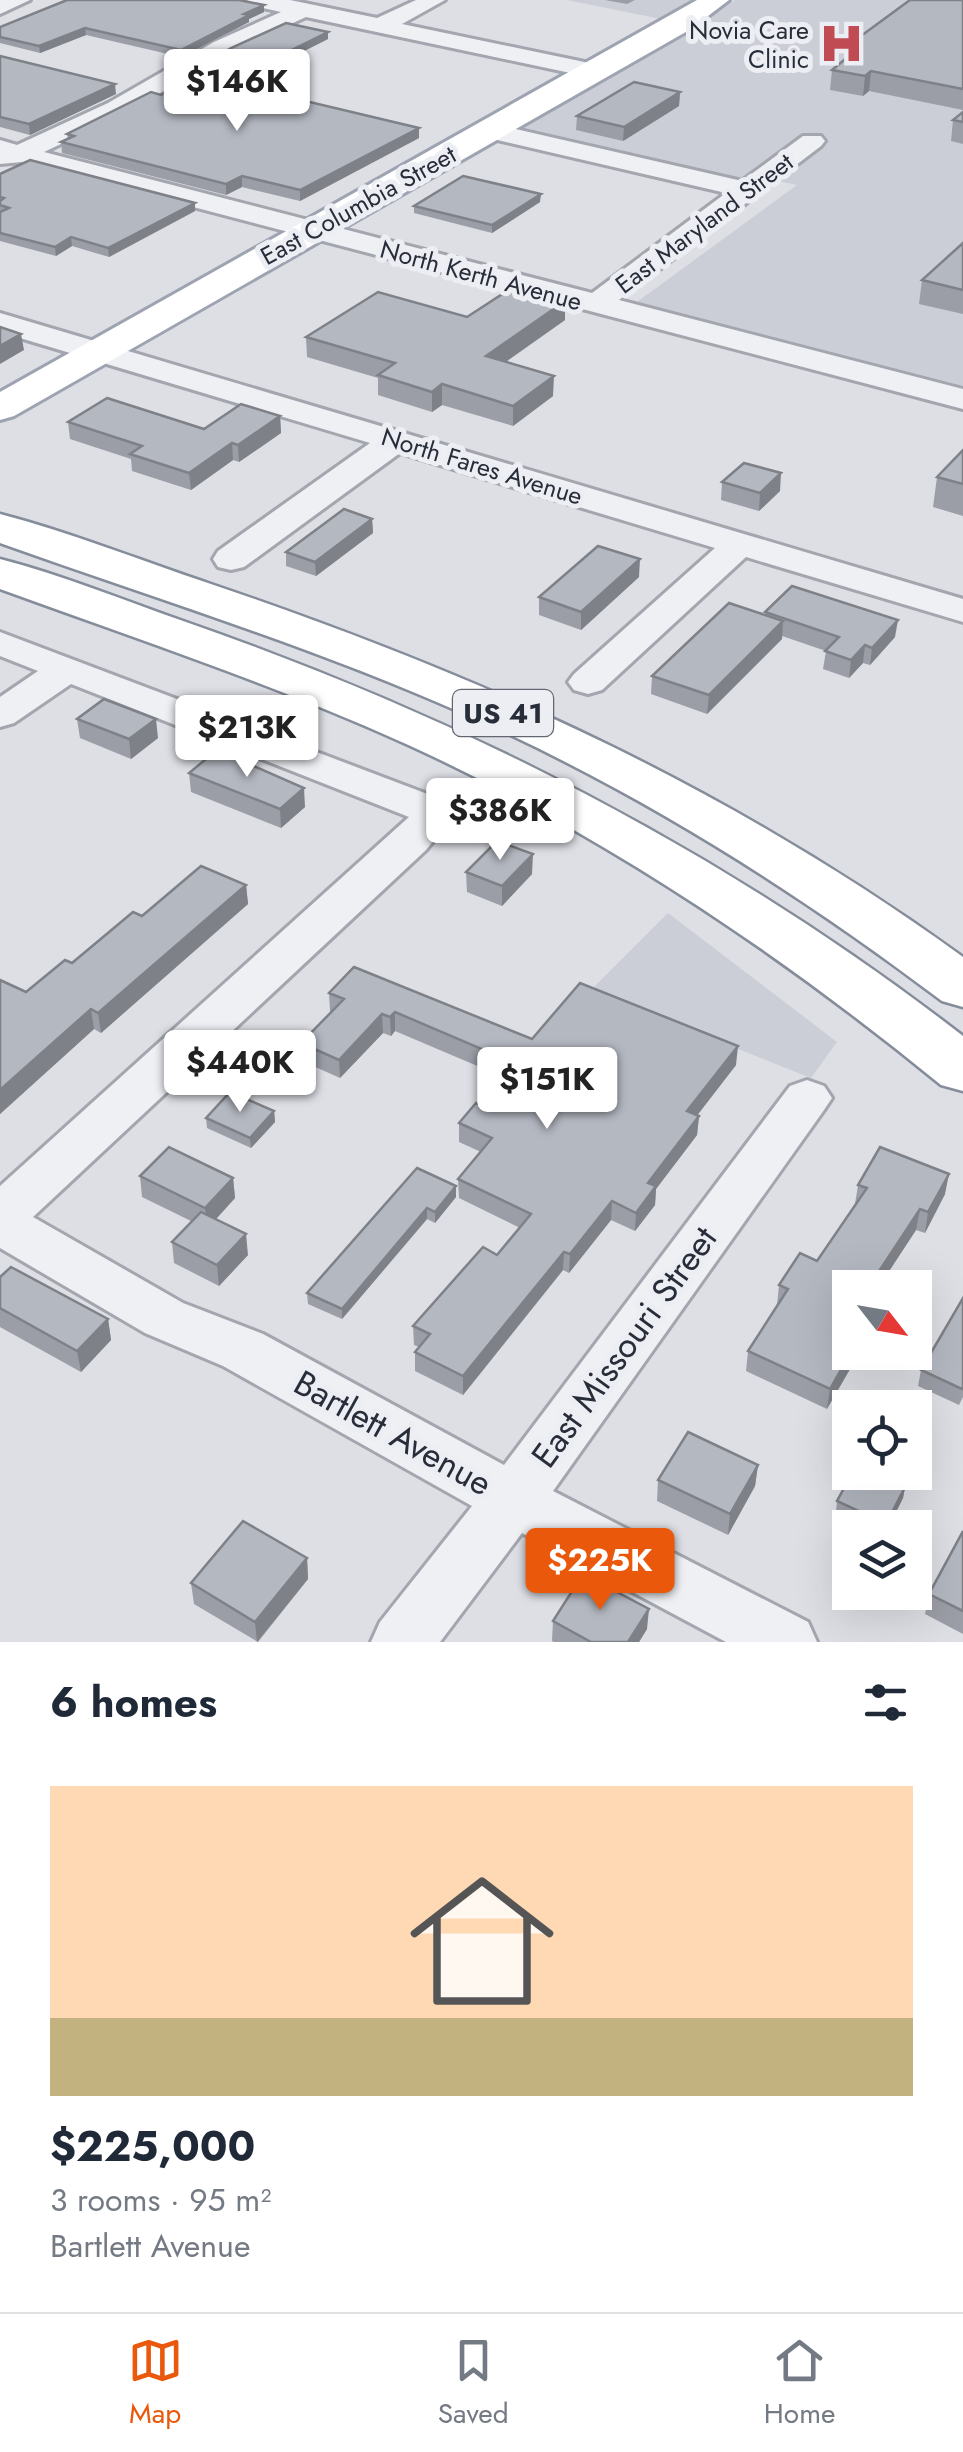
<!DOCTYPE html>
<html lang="en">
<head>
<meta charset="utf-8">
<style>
	body { margin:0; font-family:Jost,sans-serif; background:#f2f2f3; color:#1f2937; height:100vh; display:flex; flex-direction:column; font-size:38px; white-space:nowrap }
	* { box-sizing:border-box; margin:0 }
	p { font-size:32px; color:#747a83 }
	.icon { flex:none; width:55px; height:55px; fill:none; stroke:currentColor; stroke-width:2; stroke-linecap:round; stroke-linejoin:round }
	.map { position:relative; height:1642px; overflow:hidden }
	.sheet { display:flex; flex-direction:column; background:#fff; flex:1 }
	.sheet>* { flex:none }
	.needle { width:65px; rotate:121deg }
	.controls { position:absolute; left:832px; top:1270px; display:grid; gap:20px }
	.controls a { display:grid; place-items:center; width:100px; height:100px; border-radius:0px; background:#fff; box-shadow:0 10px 40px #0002; font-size:50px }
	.price { position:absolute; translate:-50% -85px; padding:0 22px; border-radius:10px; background:#fff; color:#222; font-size:32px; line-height:65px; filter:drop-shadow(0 2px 5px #0008) }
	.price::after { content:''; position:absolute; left:50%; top:60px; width:30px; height:22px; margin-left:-15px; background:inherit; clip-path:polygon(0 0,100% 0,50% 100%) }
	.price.selected { background:#ea580c; color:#fff }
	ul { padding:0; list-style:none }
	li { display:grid; align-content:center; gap:20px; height:530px; padding:0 50px }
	li span { display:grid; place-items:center; height:310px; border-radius:0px; color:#555 }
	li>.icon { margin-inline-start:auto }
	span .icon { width:180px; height:180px; fill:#fffc; stroke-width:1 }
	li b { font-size:42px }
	h2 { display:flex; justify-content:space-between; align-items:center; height:120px; padding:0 50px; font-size:42px }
	.tab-bar { display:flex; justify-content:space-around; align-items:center; height:140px; border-top:2px solid #e0e1e3; background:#fff; font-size:28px; color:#747a83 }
	.tab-bar a { display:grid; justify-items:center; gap:5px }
	.tab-bar .selected { color:#ea580c }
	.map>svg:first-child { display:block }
	.built { fill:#cbced6 }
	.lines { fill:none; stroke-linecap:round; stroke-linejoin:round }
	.minor-casing { stroke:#a3a6ae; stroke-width:6 }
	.major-casing { stroke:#9da3b0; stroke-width:6 }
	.highway-casing { stroke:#858c9a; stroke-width:5 }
	.minor { fill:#eff0f4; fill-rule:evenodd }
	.major { fill:#fff; fill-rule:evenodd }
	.highway { fill:#fff; fill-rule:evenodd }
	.wall { fill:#9b9ea6 }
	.shaded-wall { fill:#7e8187 }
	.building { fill:#b4b8c1; stroke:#7e8187; stroke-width:2.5 }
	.labels { text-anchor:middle; stroke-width:10; stroke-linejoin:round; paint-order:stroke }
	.far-poi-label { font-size:25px; fill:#282d3a; stroke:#eceef3; text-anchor:end }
	.far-street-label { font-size:25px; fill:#282d3a; stroke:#eceef3 }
	.shield { fill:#eceef3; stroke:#636772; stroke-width:2.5 }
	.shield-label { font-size:28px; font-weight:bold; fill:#282d3a }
	.near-street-label { font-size:35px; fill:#282d3a; stroke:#eceef3 }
</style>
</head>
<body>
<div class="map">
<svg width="963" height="1642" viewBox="0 0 963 1642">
	<rect width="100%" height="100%" fill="#dddfe5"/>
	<g class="built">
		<polygon points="567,0 712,0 681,23"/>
		<polygon points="735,0 963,0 963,386 637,302 797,185 763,178 737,182 519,130"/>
		<polygon points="668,913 837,1042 811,1078 591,990"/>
	</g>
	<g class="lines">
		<defs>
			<g id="minor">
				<polygon points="0,0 30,0 0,14"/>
				<polygon points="247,0 290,0 377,18 416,0 445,0 402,24 594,64 606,71 594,78 306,17 230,52 126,113 44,152 592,293 726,193 480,136 476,131 480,126 489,123 742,181 803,136 821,136 825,141 821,146 619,300 963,389 963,409 22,162 0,164 0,140 17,145 108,103 214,42 281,12 250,5"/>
				<polygon points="0,313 963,599 963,622 746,557 602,690 588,694 574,690 568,682 574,674 715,548 400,453 244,567 231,570 218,567 213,559 218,551 370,443 0,332"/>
				<polygon points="0,632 438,798 451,813 451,819 426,850 33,1217 183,1303 263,1334 504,1465 790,1086 807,1080 824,1086 832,1098 824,1110 553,1491 808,1622 817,1642 726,1642 522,1533 440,1642 371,1642 380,1622 472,1506 223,1366 145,1333 0,1248 0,1186 409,817 71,684 14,723 0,727 0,697 38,671 0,656"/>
			</g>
			<polygon id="major" points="697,0 729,0 691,29 14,416 0,420 0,392"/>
			<g id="highway">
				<path d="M0,514C70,532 139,560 208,583C485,677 725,785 963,957V1007L942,1001C795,890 638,791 469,716C317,648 157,599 0,543Z"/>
				<path d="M0,559C63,575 125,601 186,622C467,720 727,853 963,1036V1091L941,1085C783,956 616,843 432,756C292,690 145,642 0,589Z"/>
			</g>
		</defs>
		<use href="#minor" class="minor-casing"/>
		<use href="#major" class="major-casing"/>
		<use href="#highway" class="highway-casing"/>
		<use href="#minor" class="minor"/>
		<use href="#major" class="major"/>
		<use href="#highway" class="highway"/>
	</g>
	<g class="wall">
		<polygon points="605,0 635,0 627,4"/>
		<polygon points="963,0 963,110 869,91 863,96 830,90 832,70 849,56 850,44"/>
		<polygon points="264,12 249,19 249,22 181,57 86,35 40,53 0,43 0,27"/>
		<polygon points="328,39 258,74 216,65 215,57"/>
		<polygon points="0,56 116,94 30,135 0,127"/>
		<polygon points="680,92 679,106 623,141 576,130 577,116"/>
		<polygon points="963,112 963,144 951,141 953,120"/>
		<polygon points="67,134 419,138 300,201 242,187 226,195 62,153 61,142 68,139"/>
		<polygon points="0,174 195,211 109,257 72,246 56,256 0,241"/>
		<polygon points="540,202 492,233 414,213 414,206"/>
		<polygon points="963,243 963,314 919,304 922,280"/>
		<polygon points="565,301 565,320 506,362 553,396 513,426 442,405 432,412 378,395 378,378 307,357 306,337 467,317"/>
		<polygon points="280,416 281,433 239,462 233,460 191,490 132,471 131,459 70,439 68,422 204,429"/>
		<polygon points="963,450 963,516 933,507 937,477"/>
		<polygon points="722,482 780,491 759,511 721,500"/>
		<polygon points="372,519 373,533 316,576 286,566 286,552"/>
		<polygon points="639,577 581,630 539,615 539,597"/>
		<polygon points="765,612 895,637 870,665 863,663 849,678 823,669 826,651 782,636 782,639 707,714 651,694 652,676 765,615"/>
		<polygon points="77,719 158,738 131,759 80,738"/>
		<polygon points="189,773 305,807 281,828 191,792"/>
		<polygon points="466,872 532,874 502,906 467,892"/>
		<polygon points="246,885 248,904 101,1033 94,1029 0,1114 0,980 26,992 142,916"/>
		<polygon points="329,993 532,1039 736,1065 697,1115 699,1116 697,1135 656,1189 655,1205 635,1231 611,1220 569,1273 563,1270 463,1395 415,1371 415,1352 419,1347 414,1345 413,1326 497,1255 520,1228 459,1198 458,1179 481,1152 459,1142 459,1123 485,1107 508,1079 395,1031 391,1036 383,1033 340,1078 302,1061 301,1043 332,1012 330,1011"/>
		<polygon points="274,1111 275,1122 251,1148 207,1128 206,1118"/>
		<polygon points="140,1176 233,1178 235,1198 216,1219 248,1255 219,1286 174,1263 172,1242 191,1221 142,1197"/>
		<polygon points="858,1185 945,1194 925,1233 916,1230 878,1288 827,1409 746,1371 748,1351 777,1306 779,1285 817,1261 855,1204"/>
		<polygon points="456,1186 456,1197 435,1223 427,1219 342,1319 308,1304 307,1293"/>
		<polygon points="0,1277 108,1319 111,1340 81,1372 0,1327"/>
		<polygon points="963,1298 963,1397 959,1405 918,1386 921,1370"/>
		<polygon points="758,1465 755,1486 728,1535 657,1501 658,1480"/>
		<polygon points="905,1487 903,1498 888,1528 869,1528 836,1511 837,1501"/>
		<polygon points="963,1531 963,1634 925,1614 929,1594"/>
		<polygon points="307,1558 308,1579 258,1642 194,1604 191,1583"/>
		<polygon points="553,1621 647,1629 639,1642 554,1642 552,1641"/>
	</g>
	<g class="shaded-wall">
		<polygon points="264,5 264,12 249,19 249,22 181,57 181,50"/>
		<polygon points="85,28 86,35 40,53 39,46"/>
		<polygon points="328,32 328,39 258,74 257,67"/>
		<polygon points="871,71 869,91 863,96 865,76"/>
		<polygon points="115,84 116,94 30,135 29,124"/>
		<polygon points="680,92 679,106 623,141 624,127"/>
		<polygon points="419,128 419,138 300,201 300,190"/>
		<polygon points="242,176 242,187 226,195 226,184"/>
		<polygon points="541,194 540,202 492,233 492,225"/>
		<polygon points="195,203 195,211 109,257 108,248"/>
		<polygon points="71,237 72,246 56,256 55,247"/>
		<polygon points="565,301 565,320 485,376 486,356"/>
		<polygon points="21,334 24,350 0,364 0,346"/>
		<polygon points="554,376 553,396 513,426 513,406"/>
		<polygon points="442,384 442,405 432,412 432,392"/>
		<polygon points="280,416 281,433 239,462 238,445"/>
		<polygon points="232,443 233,460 191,490 189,473"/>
		<polygon points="781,473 780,491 759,511 760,493"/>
		<polygon points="372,519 373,533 316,576 315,562"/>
		<polygon points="640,559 639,577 581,630 581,612"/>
		<polygon points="898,620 895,637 870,665 872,648"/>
		<polygon points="783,621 782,639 707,714 709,695"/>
		<polygon points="865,645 863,663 849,678 851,660"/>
		<polygon points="156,719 158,738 131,759 129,739"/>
		<polygon points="304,788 305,807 281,828 280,809"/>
		<polygon points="533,854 532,874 502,906 502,886"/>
		<polygon points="246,885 248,904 101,1033 98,1013"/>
		<polygon points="91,1009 94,1029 0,1114 0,1090"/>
		<polygon points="395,1012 395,1031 391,1036 390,1017"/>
		<polygon points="382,1014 383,1033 340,1078 339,1060"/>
		<polygon points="738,1046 736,1065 686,1130 687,1111"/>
		<polygon points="274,1111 275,1122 251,1148 250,1138"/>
		<polygon points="699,1116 697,1135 656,1189 655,1205 635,1231 636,1213 648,1183"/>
		<polygon points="949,1174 945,1194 925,1233 928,1212"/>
		<polygon points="233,1178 235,1198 207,1229 205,1208"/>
		<polygon points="456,1186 456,1197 435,1223 435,1212"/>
		<polygon points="612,1201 611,1220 569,1273 570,1254"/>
		<polygon points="427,1208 427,1219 342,1319 342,1309"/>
		<polygon points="920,1209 916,1230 878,1288 870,1285"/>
		<polygon points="246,1234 248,1255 219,1286 217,1265"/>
		<polygon points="564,1252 563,1270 463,1395 463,1376"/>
		<polygon points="108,1319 111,1340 81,1372 77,1351"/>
		<polygon points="851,1352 860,1352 827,1409 830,1389"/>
		<polygon points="758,1465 755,1486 728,1535 730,1514"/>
		<polygon points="905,1487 903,1498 888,1528 885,1528"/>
		<polygon points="307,1558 308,1579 257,1642 255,1622"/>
		<polygon points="649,1609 647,1629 639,1642 628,1642"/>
	</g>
	<g class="building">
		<polygon points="67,0 239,0 264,5 244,14 249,15 181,50 85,28 39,46 0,37 0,27"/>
		<polygon points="910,0 963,0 963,89 871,71 865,76 832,70 861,46 850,44"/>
		<polygon points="286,23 328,32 257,67 215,57 231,48"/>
		<polygon points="0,56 115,84 29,124 0,117"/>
		<polygon points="200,76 419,128 300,190 242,176 226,184 61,142 74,136 67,134 151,92 161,95"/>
		<polygon points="634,82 680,92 624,127 577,116"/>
		<polygon points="963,112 963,122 953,120"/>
		<polygon points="30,160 195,203 108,248 71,237 55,247 0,233 0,212 9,208 0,205 0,201 4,198 0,197 0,174"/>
		<polygon points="463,176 541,194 492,225 414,206"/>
		<polygon points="963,243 963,290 922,280"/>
		<polygon points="513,287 565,301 486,356 554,376 513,406 442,384 432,392 378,375 395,363 306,337 378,292 467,317"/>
		<polygon points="0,327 21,334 0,346"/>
		<polygon points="107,398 204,429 241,404 280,416 238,445 232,443 189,473 130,454 142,446 68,422"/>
		<polygon points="963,450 963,484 937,477"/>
		<polygon points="744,463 781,473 760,493 722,482"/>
		<polygon points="344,509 372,519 315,562 286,552"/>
		<polygon points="598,546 640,559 581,612 539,597"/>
		<polygon points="792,586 898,620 872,648 865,645 851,660 825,651 839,637 765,612"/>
		<polygon points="729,603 783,621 709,695 652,676"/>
		<polygon points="104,699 156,719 129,739 77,719"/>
		<polygon points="217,750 304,788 280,809 189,773"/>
		<polygon points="497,841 533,854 502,886 466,872"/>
		<polygon points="201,866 246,885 98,1013 91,1009 0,1090 0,980 26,992 65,960 72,963 133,912 142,916"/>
		<polygon points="354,967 532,1039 580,983 738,1046 687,1111 699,1116 648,1183 656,1186 636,1213 612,1201 570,1254 564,1252 463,1376 415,1352 430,1334 413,1326 483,1247 497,1255 531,1214 458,1179 492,1138 459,1123 476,1103 485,1107 519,1065 395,1012 390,1017 382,1014 339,1060 301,1043 344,999 329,993"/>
		<polygon points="230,1092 274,1111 250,1138 206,1118"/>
		<polygon points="169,1147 233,1178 205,1208 140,1176"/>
		<polygon points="880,1147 949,1174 928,1212 920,1209 870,1285 877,1288 850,1288 851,1352 830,1389 748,1351 788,1289 779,1285 800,1253 817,1261 867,1188 858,1185"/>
		<polygon points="417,1168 456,1186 435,1212 427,1208 342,1309 307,1293"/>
		<polygon points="201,1212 246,1234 217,1265 172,1242"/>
		<polygon points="11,1267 108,1319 77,1351 0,1308 0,1277"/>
		<polygon points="963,1298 963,1387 962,1389 921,1370"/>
		<polygon points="688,1432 758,1465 730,1514 658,1480"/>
		<polygon points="853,1472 875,1472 905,1487 886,1524 837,1501"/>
		<polygon points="243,1521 307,1558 255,1622 191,1583"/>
		<polygon points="963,1531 963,1611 929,1594"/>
		<polygon points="583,1574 649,1609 628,1642 591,1642 553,1621"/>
	</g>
	<defs>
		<symbol id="hospital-bare" viewBox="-9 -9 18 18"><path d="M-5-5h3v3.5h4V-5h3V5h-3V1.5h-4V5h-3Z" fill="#c14b53" stroke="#eceef3" stroke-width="2.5" paint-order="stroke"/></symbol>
	</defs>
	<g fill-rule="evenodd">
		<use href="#hospital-bare" x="810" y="12" width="63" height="63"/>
	</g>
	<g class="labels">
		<g class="far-poi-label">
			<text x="809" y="39">Novia Care<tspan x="809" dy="29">Clinic</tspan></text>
		</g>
		<g class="far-street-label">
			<text transform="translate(358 205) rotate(-29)" y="9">East Columbia Street</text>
			<text transform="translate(704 223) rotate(-37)" y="9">East Maryland Street</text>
			<text transform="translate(481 275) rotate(15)" y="9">North Kerth Avenue</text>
			<text transform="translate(482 466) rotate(17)" y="9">North Fares Avenue</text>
		</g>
		<rect class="shield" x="453" y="690" width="100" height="46" rx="8"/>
		<g class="shield-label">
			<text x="503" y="723">US 41</text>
		</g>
		<g class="near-street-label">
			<text transform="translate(624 1347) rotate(-54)" y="12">East Missouri Street</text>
			<text transform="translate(393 1433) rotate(29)" y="12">Bartlett Avenue</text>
		</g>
	</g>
</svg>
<div class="controls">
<a><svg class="needle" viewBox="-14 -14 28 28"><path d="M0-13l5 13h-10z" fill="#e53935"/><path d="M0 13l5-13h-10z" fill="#747a83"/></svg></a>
<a><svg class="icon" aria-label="locate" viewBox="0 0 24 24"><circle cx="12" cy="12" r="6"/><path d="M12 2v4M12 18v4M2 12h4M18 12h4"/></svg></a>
<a><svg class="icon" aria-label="layers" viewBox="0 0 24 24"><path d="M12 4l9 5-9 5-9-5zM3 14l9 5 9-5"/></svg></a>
</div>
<b class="price" style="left:237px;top:134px">$146K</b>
<b class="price" style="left:247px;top:780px">$213K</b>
<b class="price" style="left:500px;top:863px">$386K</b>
<b class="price" style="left:240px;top:1115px">$440K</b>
<b class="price" style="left:547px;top:1132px">$151K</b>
<b class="price selected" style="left:600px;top:1613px">$225K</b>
</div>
<section class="sheet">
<h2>6 homes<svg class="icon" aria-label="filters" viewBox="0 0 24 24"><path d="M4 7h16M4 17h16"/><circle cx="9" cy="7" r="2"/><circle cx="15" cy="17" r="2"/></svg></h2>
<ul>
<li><span style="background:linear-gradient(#ffd9b3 75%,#c2b280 0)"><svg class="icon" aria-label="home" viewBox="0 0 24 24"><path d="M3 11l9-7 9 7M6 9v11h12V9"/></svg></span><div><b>$225,000</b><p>3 rooms · 95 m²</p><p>Bartlett Avenue</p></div></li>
</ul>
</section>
<nav class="tab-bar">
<a class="selected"><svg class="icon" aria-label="map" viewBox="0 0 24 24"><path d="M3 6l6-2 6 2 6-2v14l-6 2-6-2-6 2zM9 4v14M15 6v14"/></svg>Map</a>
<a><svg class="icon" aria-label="saved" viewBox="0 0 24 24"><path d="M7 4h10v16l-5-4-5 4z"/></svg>Saved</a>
<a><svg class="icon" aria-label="home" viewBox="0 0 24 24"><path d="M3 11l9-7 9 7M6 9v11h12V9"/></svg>Home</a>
</nav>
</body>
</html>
